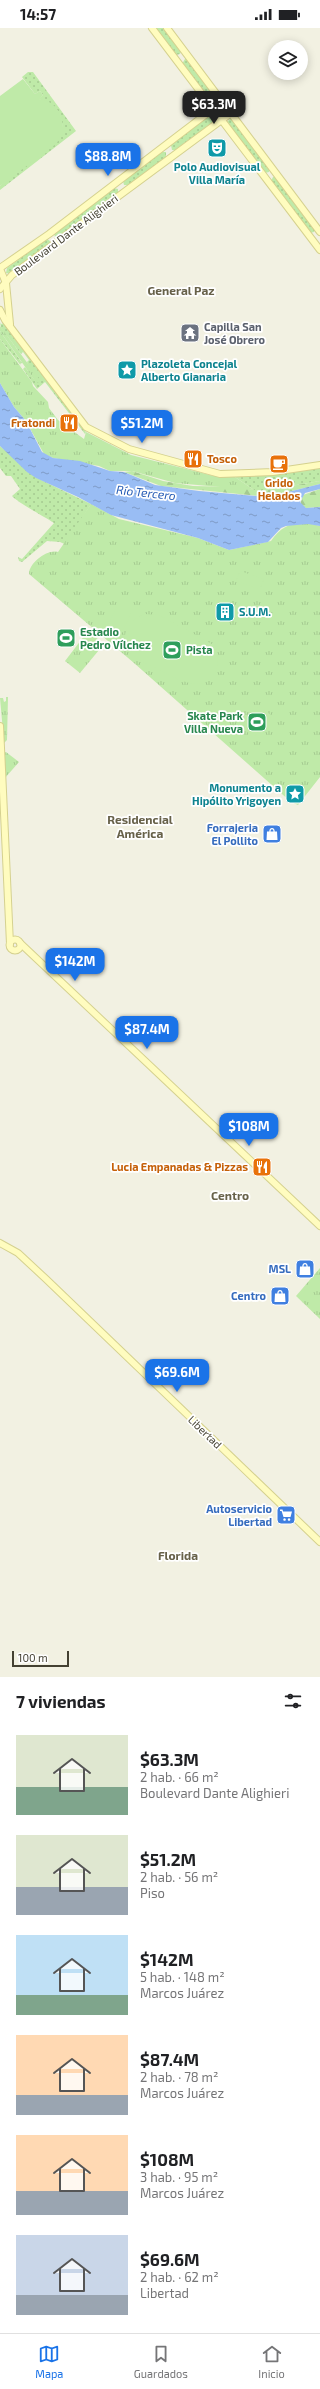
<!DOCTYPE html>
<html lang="es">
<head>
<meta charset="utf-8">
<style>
	body { margin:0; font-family:"Exo 2",sans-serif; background:#f6f6f6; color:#202124; height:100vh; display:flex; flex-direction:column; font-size:15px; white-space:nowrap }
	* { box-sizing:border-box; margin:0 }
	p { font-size:13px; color:#757577 }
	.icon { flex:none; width:22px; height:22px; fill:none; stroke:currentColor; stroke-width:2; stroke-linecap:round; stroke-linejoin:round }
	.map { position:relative; height:1649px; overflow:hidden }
	.sheet { display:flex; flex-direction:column; background:#fff; flex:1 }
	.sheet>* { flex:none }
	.buttons { position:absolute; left:268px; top:12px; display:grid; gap:8px }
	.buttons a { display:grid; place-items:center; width:40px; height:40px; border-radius:50%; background:#fff; box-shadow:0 2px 10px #0003; font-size:20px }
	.scale { position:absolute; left:12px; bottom:10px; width:57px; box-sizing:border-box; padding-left:4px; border:2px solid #444132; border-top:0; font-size:11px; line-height:14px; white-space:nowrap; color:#444132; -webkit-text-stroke:3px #fff; paint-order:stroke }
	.price { position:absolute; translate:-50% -34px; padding:0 9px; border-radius:8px; background:#1a73e8; color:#fff; font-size:13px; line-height:26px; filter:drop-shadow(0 1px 2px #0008) }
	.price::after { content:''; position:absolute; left:50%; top:24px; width:12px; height:9px; margin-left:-6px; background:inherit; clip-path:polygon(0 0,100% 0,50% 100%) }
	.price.selected { background:#222; color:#fff }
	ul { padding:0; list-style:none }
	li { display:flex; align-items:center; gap:12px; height:100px; padding:0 16px }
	li span { display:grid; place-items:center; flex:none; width:112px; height:80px; border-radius:0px; color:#555 }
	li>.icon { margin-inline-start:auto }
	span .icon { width:48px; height:48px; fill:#fffc; stroke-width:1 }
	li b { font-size:17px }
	h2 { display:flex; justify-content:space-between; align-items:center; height:48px; padding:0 16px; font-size:17px }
	.status { display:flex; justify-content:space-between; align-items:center; height:28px; padding:0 20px; background:#fff; direction:ltr }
	.status svg { height:11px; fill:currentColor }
	.dock { display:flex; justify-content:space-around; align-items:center; height:56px; border-top:1px solid #e0e0e0; background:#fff; font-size:11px; color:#757577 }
	.dock a { display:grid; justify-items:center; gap:2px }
	.dock .selected { color:#1a73e8 }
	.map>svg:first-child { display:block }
	.grass { fill:url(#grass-dots) }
	.forest { fill:url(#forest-firs) }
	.park { fill:url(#park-tufts) }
	.pitch { fill:#bfeaa8 }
	.water { fill:url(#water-ripples) }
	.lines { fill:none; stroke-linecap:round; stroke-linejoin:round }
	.secondary-casing { stroke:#d5d18f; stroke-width:8 }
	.secondary { stroke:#fffcbf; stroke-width:6 }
	.labels { text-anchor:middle; stroke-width:3.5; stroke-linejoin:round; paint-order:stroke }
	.culture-label { font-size:11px; font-weight:bold; fill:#0d838f; stroke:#fff; text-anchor:start }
	.street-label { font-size:11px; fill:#444132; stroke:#fff }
	.worship-label { font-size:11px; font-weight:bold; fill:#5b616d; stroke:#fff; text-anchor:start }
	.food-label { font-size:11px; font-weight:bold; fill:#c56008; stroke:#fff; text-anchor:end }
	.leisure-label { font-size:11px; font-weight:bold; fill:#27864d; stroke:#fff; text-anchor:start }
	.shop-label { font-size:11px; font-weight:bold; fill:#366cbe; stroke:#fff; text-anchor:end }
	.neighbourhood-label { font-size:12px; font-weight:bold; fill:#676149; stroke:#fff }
	.water-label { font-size:12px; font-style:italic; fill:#265cb5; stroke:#fff }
</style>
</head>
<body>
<div class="status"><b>14:57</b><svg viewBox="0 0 49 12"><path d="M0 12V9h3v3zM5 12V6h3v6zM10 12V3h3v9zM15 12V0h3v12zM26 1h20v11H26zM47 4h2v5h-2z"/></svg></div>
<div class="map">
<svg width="320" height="1649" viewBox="0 0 320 1649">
	<defs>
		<pattern id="grass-dots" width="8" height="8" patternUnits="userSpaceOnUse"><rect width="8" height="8" fill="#bfeaa8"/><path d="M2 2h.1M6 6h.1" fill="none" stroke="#a5ca91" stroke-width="1.8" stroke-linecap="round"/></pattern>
		<pattern id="forest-firs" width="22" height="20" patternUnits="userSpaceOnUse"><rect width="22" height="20" fill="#bfeaa8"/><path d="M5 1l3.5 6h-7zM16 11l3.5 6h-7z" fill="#a5ca91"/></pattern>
		<pattern id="park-tufts" width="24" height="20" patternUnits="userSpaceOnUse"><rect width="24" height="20" fill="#bfeaa8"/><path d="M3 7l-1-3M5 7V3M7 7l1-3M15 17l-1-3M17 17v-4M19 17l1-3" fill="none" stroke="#a5ca91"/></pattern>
		<pattern id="water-ripples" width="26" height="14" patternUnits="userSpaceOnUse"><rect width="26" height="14" fill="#99bdf4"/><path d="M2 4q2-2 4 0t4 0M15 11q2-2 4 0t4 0" fill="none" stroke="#7e9bc6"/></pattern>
	</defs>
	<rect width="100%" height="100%" fill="#f2f1e2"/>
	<g class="grass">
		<polygon points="155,0 164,0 181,23 180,26 176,27"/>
		<polygon points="185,31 187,31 216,69 210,73 182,36"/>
		<path d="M28,44H33L76,103L0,162V158L63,100C60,82 56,76 38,71L43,67L40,63L35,66L22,49Z"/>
		<polygon points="209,88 213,89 213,94 175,122 172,122 171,117"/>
		<polygon points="230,91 232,91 269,140 269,144 265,145 227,94"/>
		<polygon points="162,124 166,124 166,129 128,157 124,157 123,153"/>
		<polygon points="273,149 276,149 315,202 314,204 310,205 271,153"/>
		<polygon points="114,160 118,161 118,165 57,210 55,209 54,205"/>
		<polygon points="47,211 50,213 50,216 11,246 6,245 7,240"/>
		<polygon points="0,294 1,296 4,295 86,404 85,406 45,354 37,361 23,341 25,339 36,354 27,334 29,332 23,324 21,326 1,300"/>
		<polygon points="0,303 22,335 20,336 22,339 0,311"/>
		<path d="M0,418L37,450L91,476L81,492L82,524L60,514L47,513L22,534L19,533L18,529L22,531L54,495C45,489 17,474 12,468L20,461L11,448H6L0,440Z"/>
		<polygon points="320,440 320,453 261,463 254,462 235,449 277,447"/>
	</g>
	<g class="forest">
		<polygon points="132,443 163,453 193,458 237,459 261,463 320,453 320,456 268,469 161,458 124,444"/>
		<polygon points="320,461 320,479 306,480 300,477 303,467"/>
	</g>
	<g class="park">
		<polygon points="0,298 40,352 37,356 0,303"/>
		<polygon points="0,311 32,354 33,358 48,374 49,380 58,392 84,411 86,404 131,427 214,448 235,449 254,462 175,455 132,443 110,443 99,438 53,430 44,426 26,393 14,379 0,355"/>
		<path d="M91,476L119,491L198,510L229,522L271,513C284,494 299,492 320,498V749L298,777L291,774L134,635L29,546C29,535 47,521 58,524Z"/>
		<polygon points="88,603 104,616 80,645 65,633"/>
		<polygon points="6,669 8,669 7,712 4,715 0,670 3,670 4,674 6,673"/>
		<polygon points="6,724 19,734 5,750 4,725"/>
		<polygon points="320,1240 320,1291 296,1268"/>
	</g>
	<g class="pitch">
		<path d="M23,51L35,66L40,63L43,67L39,71C54,73 62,84 63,99L67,100L56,116L0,158V68Z"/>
		<polygon points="240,543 264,551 260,561 236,553"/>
		<polygon points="117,578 131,585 120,609 105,602"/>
		<path d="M144,586L159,587L212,616C218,623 220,632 216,642C205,669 175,650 158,641C149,637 138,633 131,626C118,612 127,592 144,586Z"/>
		<polygon points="259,678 272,688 254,709 241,699"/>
	</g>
	<polygon class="water" points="0,355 14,379 26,393 42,424 53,430 80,433 110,443 124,444 155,457 199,463 268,469 320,456 320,461 305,465 300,474 306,480 320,479 320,498 308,496 286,498 281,500 268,514 229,522 198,510 111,487 78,469 36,450 27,444 0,418"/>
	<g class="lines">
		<defs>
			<g id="secondary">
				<polyline points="152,0 320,222"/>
				<polyline points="167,0 320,204"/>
				<polyline points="0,240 49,206 222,74"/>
				<polyline points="0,241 6,255 10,296"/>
				<polyline points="0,261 12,247 231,85"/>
				<polyline points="0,282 5,292 86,399 129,421 220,446 273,444 320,437"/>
				<polyline points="0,698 10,916"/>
				<circle cx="15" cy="917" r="5.5"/>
				<polyline points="20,915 320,1198"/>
				<polyline points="0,1215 18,1225 46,1251 320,1514"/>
			</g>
		</defs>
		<use href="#secondary" class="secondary-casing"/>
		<use href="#secondary" class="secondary"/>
	</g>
	<defs>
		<symbol id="theatre-square" viewBox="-11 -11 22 22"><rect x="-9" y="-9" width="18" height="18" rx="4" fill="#0f9aa8" stroke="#fff"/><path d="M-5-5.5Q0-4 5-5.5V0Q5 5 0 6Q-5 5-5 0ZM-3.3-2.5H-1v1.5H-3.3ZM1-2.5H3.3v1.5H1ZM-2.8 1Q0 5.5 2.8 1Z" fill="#fff"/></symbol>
		<symbol id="temple-square" viewBox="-11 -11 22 22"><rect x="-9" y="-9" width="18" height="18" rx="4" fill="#6b7280" stroke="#fff"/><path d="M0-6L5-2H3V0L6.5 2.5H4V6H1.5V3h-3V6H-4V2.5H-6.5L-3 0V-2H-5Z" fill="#fff"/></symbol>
		<symbol id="sight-square" viewBox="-11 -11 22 22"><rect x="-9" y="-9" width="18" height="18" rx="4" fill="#0f9aa8" stroke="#fff"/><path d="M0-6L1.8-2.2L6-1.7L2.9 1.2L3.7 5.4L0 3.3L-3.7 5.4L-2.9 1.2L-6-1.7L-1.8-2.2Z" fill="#fff"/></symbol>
		<symbol id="restaurant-square" viewBox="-11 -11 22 22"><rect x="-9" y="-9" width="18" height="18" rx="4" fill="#e8710a" stroke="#fff"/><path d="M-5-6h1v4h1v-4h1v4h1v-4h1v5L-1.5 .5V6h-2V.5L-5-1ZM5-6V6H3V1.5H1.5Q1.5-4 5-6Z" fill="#fff"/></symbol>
		<symbol id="cafe-square" viewBox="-11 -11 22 22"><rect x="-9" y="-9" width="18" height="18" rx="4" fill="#e8710a" stroke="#fff"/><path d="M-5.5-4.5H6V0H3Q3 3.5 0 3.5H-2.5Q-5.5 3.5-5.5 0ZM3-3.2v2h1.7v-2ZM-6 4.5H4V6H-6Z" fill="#fff"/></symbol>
		<symbol id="building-square" viewBox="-11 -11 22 22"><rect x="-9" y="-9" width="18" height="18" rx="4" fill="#0f9aa8" stroke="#fff"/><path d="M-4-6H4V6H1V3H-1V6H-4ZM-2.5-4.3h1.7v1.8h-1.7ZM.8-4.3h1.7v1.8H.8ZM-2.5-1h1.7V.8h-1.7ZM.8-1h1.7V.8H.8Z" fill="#fff"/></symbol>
		<symbol id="stadium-square" viewBox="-11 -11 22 22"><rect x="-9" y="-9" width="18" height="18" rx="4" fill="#2e9e5b" stroke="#fff"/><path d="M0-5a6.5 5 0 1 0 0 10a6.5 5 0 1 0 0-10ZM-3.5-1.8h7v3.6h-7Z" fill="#fff"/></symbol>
		<symbol id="shop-square" viewBox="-11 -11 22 22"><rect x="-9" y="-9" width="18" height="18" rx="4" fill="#3f7fe0" stroke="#fff"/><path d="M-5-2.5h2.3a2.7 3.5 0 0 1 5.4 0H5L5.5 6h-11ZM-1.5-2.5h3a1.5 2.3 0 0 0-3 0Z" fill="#fff"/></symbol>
		<symbol id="supermarket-square" viewBox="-11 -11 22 22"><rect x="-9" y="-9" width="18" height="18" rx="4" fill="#3f7fe0" stroke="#fff"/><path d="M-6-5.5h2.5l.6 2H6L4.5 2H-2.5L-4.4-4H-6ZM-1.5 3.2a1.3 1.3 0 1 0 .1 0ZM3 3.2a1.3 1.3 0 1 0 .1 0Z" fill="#fff"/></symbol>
	</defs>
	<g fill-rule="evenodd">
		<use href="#theatre-square" x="206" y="109" width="22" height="22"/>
		<use href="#temple-square" x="179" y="294" width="22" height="22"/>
		<use href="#sight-square" x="116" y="331" width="22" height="22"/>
		<use href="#restaurant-square" x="58" y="384" width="22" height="22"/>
		<use href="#restaurant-square" x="182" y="420" width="22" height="22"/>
		<use href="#cafe-square" x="268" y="425" width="22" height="22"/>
		<use href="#building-square" x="214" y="573" width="22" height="22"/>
		<use href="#stadium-square" x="55" y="599" width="22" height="22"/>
		<use href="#stadium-square" x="161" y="611" width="22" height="22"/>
		<use href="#stadium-square" x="246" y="683" width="22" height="22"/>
		<use href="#sight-square" x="284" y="755" width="22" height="22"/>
		<use href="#shop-square" x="261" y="795" width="22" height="22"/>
		<use href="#restaurant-square" x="251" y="1128" width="22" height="22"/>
		<use href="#shop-square" x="294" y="1230" width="22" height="22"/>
		<use href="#shop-square" x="269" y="1257" width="22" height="22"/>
		<use href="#supermarket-square" x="275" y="1476" width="22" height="22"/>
	</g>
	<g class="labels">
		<g class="culture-label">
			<text x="217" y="143" text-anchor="middle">Polo Audiovisual<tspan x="217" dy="13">Villa María</tspan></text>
			<text x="141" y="340">Plazoleta Concejal<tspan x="141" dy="13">Alberto Gianaria</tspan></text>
			<text x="239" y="588">S.U.M.</text>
			<text x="281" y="764" text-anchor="end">Monumento a<tspan x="281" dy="13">Hipólito Yrigoyen</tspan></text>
		</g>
		<g class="street-label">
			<text transform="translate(66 207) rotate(-37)" y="4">Boulevard Dante Alighieri</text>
			<text transform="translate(205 1404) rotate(44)" y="4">Libertad</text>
		</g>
		<g class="worship-label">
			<text x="204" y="303">Capilla San<tspan x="204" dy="13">José Obrero</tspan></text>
		</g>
		<g class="food-label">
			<text x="55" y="399">Fratondi</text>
			<text x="207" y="435" text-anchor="start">Tosco</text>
			<text x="279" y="459" text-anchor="middle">Grido<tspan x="279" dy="13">Helados</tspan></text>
			<text x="248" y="1143">Lucia Empanadas &amp; Pizzas</text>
		</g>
		<g class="leisure-label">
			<text x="80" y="608">Estadio<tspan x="80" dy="13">Pedro Vílchez</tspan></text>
			<text x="186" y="626">Pista</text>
			<text x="243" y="692" text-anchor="end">Skate Park<tspan x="243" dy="13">Villa Nueva</tspan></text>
		</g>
		<g class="shop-label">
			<text x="258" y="804">Forrajeria<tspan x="258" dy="13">El Pollito</tspan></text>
			<text x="291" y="1245">MSL</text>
			<text x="266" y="1272">Centro</text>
			<text x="272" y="1485">Autoservicio<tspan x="272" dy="13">Libertad</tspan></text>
		</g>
		<g class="neighbourhood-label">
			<text x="181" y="267">General Paz</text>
			<text x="140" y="796">Residencial<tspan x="140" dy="14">América</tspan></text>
			<text x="230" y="1172">Centro</text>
			<text x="178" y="1532">Florida</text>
		</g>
		<g class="water-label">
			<text transform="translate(146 465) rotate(6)" y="4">Río Tercero</text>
		</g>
	</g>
</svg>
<div class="buttons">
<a><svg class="icon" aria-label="layers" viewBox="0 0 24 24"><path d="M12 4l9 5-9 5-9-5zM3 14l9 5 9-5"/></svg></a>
</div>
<div class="scale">100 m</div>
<b class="price selected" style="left:214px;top:97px">$63.3M</b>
<b class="price" style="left:108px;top:149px">$88.8M</b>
<b class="price" style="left:142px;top:416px">$51.2M</b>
<b class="price" style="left:75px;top:954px">$142M</b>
<b class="price" style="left:147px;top:1022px">$87.4M</b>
<b class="price" style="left:249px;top:1119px">$108M</b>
<b class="price" style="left:177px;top:1365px">$69.6M</b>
</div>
<section class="sheet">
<h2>7 viviendas<svg class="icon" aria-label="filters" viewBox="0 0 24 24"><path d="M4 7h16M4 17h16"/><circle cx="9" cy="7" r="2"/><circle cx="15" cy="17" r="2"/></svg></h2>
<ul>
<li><span style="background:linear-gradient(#dfe7d0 65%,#7fa58c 0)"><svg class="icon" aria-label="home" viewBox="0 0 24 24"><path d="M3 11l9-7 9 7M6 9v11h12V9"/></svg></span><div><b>$63.3M</b><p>2 hab. · 66 m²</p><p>Boulevard Dante Alighieri</p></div></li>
<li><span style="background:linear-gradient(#dfe7d0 65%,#9aa5b1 0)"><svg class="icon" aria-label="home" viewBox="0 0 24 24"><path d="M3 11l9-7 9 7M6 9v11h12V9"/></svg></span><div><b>$51.2M</b><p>2 hab. · 56 m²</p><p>Piso</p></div></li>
<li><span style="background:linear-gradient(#bfe0f5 75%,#7fa58c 0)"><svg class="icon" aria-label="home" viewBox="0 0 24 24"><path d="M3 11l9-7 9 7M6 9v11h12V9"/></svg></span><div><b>$142M</b><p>5 hab. · 148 m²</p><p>Marcos Juárez</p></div></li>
<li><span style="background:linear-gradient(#ffd9b3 75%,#9aa5b1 0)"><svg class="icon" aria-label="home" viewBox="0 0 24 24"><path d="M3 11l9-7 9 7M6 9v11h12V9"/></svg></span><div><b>$87.4M</b><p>2 hab. · 78 m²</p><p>Marcos Juárez</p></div></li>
<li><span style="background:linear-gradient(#ffd9b3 70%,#9aa5b1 0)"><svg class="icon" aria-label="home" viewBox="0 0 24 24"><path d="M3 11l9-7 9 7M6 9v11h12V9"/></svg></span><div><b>$108M</b><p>3 hab. · 95 m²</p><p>Marcos Juárez</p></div></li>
<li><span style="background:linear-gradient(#c9d6e8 75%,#9aa5b1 0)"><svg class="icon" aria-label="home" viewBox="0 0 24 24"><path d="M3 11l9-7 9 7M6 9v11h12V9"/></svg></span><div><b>$69.6M</b><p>2 hab. · 62 m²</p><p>Libertad</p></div></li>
</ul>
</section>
<nav class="dock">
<a class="selected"><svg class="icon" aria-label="map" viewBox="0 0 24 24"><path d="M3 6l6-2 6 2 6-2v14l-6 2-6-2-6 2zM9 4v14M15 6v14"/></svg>Mapa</a>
<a><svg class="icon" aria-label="saved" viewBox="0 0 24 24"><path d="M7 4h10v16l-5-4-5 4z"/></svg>Guardados</a>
<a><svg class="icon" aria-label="home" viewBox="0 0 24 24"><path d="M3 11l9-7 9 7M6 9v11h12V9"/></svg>Inicio</a>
</nav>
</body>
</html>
